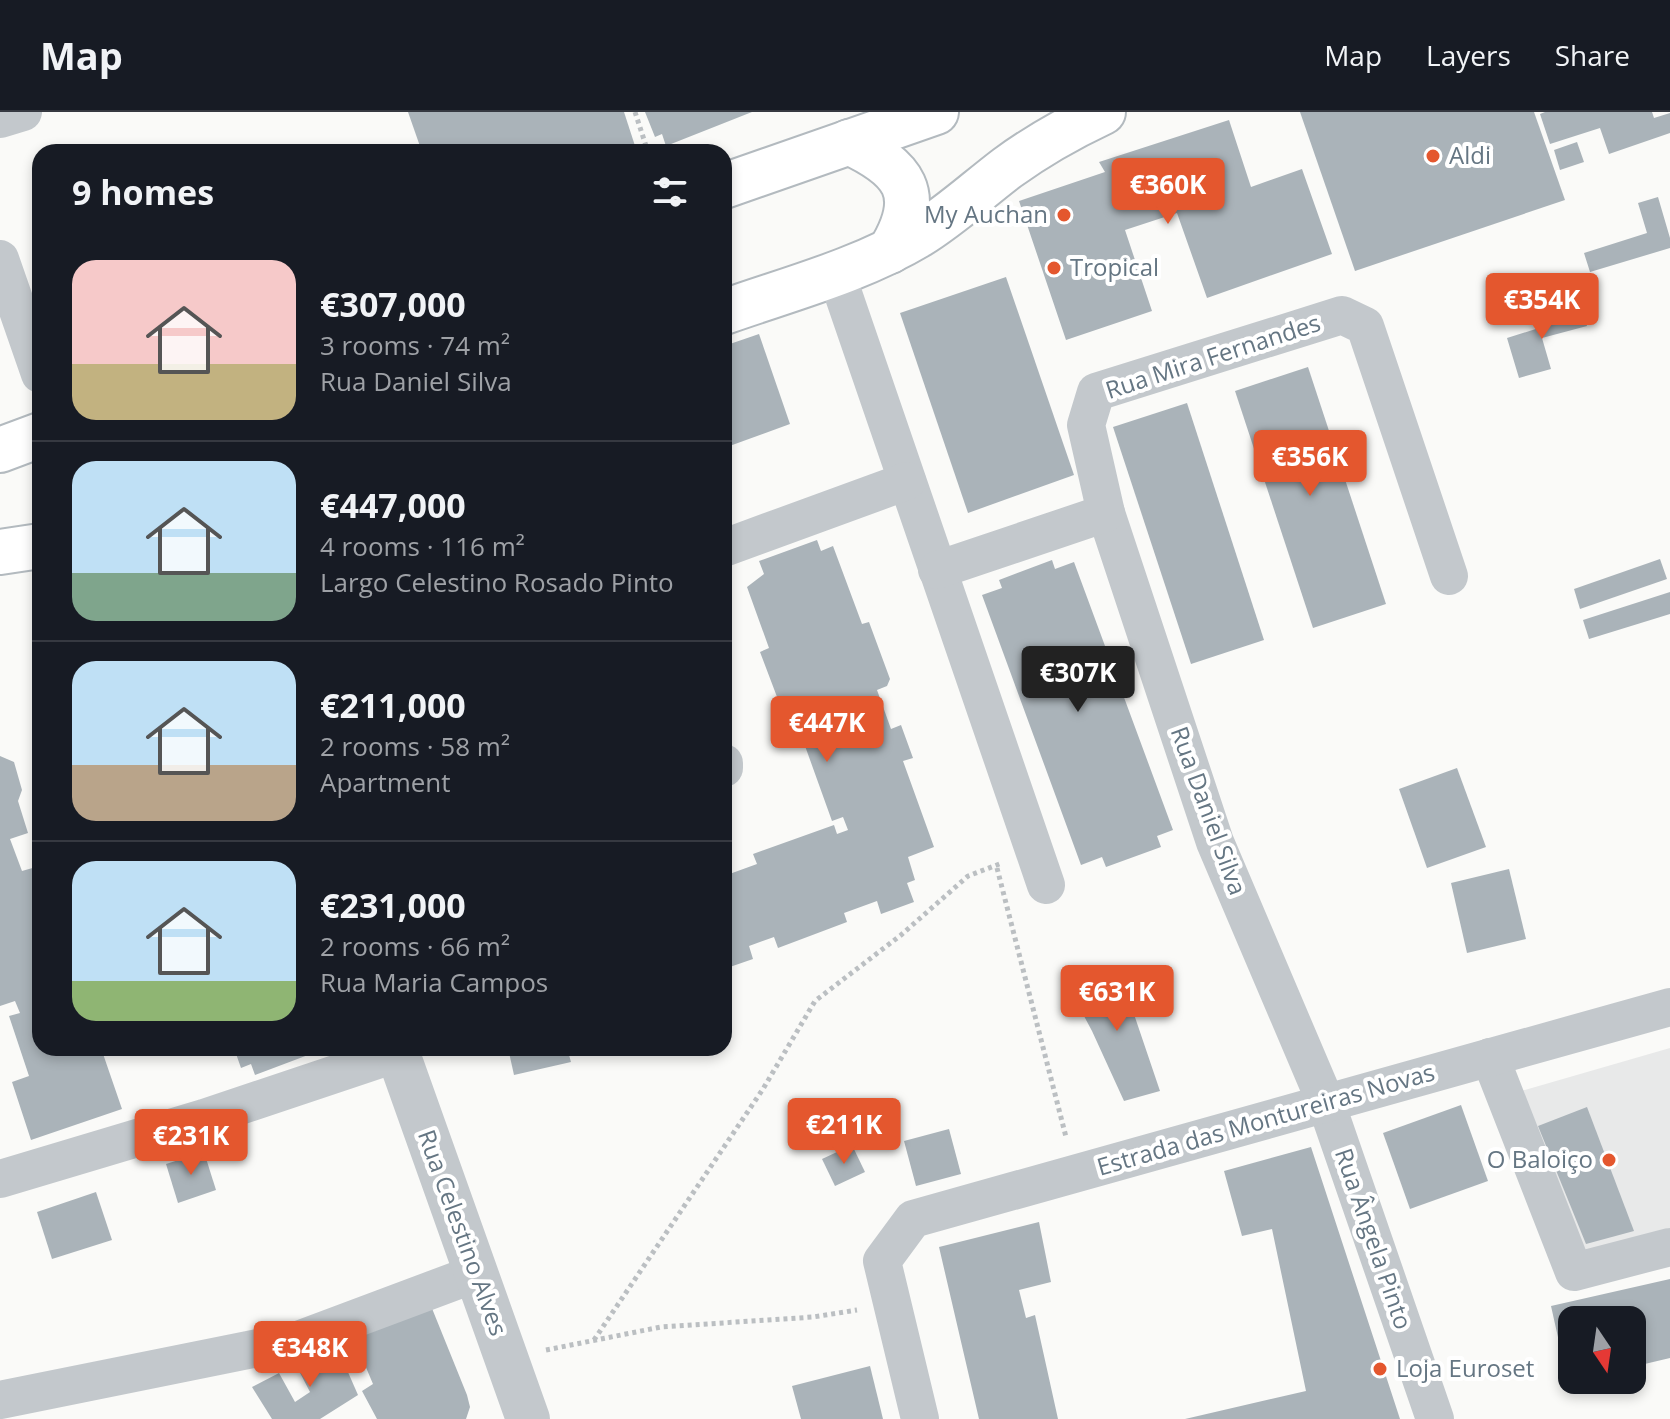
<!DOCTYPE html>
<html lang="en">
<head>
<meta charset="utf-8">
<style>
	body { margin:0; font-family:"Open Sans",sans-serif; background:#20242c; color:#f1f3f6; height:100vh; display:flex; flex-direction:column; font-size:30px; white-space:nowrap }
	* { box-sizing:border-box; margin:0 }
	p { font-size:26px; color:#9ea1a6 }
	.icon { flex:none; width:44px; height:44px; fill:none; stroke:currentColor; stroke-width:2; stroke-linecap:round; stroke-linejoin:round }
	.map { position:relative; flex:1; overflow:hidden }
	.details { position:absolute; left:32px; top:32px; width:700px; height:912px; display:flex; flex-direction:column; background:#171b24; border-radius:24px; box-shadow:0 4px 12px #0003 }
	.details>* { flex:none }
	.needle { width:52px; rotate:167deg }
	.buttons { position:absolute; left:1558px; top:1194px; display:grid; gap:16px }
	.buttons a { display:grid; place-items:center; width:88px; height:88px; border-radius:16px; background:#171b24; box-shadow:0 4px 12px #0003; font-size:40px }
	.price { position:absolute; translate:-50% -68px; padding:0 18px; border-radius:8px; background:#e4572e; color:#fff; font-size:26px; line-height:52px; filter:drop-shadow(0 2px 4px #0008) }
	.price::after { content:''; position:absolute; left:50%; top:48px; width:24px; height:18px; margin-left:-12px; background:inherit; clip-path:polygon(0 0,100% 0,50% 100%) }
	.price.on { background:#222; color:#fff }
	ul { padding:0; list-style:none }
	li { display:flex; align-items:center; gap:24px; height:200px; padding:0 40px }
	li+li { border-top:2px solid #363941 }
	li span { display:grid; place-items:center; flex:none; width:224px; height:160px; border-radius:24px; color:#555 }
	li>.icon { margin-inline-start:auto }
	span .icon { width:96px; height:96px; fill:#fffc; stroke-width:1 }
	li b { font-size:34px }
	h2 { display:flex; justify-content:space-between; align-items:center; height:96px; padding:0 40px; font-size:34px }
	header { display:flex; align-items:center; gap:48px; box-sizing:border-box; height:112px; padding:0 40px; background:#171b24; border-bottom:2px solid #363941 }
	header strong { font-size:38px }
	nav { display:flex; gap:44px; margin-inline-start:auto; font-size:28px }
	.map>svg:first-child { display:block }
	.built { fill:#e8e9e9 }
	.building { fill:#aab3b9 }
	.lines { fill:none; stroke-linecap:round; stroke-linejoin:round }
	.secondary-casing { stroke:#b3babf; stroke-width:48 }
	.path { stroke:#bbbfc2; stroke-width:5; stroke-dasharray:4 4; stroke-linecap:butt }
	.minor { stroke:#c3c8cc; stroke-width:38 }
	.tertiary { stroke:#c3c8cc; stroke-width:44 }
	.secondary { stroke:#fff; stroke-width:44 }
	.poi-dot { fill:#e4572e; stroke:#fff; stroke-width:3 }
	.labels { text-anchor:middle; stroke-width:8; stroke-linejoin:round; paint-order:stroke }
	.poi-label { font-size:24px; fill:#657683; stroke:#fff; text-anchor:start }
	.street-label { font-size:24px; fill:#657683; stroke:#fff }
</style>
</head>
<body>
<header>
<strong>Map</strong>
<nav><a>Map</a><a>Layers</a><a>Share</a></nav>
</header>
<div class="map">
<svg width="1670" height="1307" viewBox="0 0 1670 1307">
	<rect width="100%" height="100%" fill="#fafaf8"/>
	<polygon class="built" points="1670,936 1670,1116 1585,1140 1521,979"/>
	<g class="building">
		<polygon points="408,0 624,0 637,40 422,40"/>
		<polygon points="645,0 752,0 666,34 662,22 655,25"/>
		<polygon points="1300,0 1534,0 1565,88 1355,159"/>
		<polygon points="1545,0 1652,0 1654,6 1670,1 1670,21 1609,42 1600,16 1550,32 1540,2"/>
		<polygon points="1229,8 1251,75 1302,57 1332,142 1207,186 1177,101 1125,118 1152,199 1066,228 1019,89 1105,60 1099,50"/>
		<polygon points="1577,30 1584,50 1560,58 1554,38"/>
		<polygon points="1658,85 1670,126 1670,136 1590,160 1584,141 1647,121 1638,91"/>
		<polygon points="1006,165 1074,363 968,401 900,201"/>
		<polygon points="1582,194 1587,214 1542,226 1551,257 1519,266 1507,226 1539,216 1537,207"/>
		<polygon points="759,222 790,312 724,336 724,234"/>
		<polygon points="1308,255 1386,492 1313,516 1235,279"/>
		<polygon points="1187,291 1264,528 1191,552 1113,315"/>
		<polygon points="817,428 821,439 833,434 862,512 869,510 890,567 887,574 877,578 891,617 901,613 913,646 903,649 934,735 908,745 915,768 907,771 914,790 881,802 877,789 844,801 847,810 778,836 774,825 749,834 753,847 724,857 724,764 757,752 753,742 834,713 837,722 848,718 843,705 832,709 800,620 790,617 785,606 760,540 769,536 747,475 764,462 759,449"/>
		<polygon points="1660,447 1667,467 1580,497 1574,477"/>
		<polygon points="1052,448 1055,457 1074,450 1173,718 1157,724 1161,735 1106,755 1102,745 1081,753 982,483 1002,476 999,468"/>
		<polygon points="1670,480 1670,502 1589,527 1583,508"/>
		<polygon points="0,644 14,650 22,678 18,689 28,721 10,727 22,759 36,755 40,766 40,936 101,936 122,997 31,1028 12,970 29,964 9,904 20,901 15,889 0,894"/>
		<polygon points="1457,656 1486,735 1427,756 1399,677"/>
		<polygon points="1509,757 1526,827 1467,841 1451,771"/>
		<polygon points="1118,855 1160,979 1124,989 1092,919 1069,876"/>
		<polygon points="234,936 314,936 316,940 255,963 251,952 241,956"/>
		<polygon points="508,936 567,936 571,950 514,963"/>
		<polygon points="1461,993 1488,1069 1410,1097 1383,1021"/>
		<polygon points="1587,995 1634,1119 1586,1132 1538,1014"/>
		<polygon points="949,1017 961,1062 916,1074 904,1029"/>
		<polygon points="852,1033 865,1060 835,1074 822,1047"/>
		<polygon points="1311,1035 1400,1307 1185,1307 1306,1279 1272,1117 1242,1124 1224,1059"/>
		<polygon points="204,1040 216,1078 178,1091 166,1052"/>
		<polygon points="96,1080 112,1128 52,1147 37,1100"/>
		<polygon points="1039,1110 1051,1170 1019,1178 1026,1206 1035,1203 1058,1307 979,1307 939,1135"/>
		<polygon points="1670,1167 1670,1246 1632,1255 1632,1208 1572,1208 1572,1269 1568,1270 1551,1194"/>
		<polygon points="429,1189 467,1283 470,1295 466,1307 377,1307 362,1279 373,1272 351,1220"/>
		<polygon points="337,1235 358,1283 320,1307 272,1307 252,1275 279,1261 295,1290 310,1280 296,1253"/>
		<polygon points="870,1254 883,1307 801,1307 792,1274"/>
	</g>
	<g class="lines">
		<defs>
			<g id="secondary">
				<path d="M849,30C904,56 925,81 890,139"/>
				<polyline points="724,74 936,0"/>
				<path d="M724,200C789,177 859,159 919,123C950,104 978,78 1007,56C1037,34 1069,16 1103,0"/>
				<polyline points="0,338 40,323"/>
				<polyline points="0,440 40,434"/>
			</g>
		</defs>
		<use href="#secondary" class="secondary-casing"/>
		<g class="path">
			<polyline points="635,0 648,40"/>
			<polyline points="997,756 1066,1025"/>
			<polyline points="594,1228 763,977 815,889 901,823 968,764 1002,751"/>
			<polyline points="546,1238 661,1215 813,1205 857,1198"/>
		</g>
		<g class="minor">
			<polyline points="0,7 23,0"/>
			<polyline points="0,147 40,262"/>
			<polyline points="836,161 1046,773"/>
			<polyline points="1106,401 1215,730 1326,991 1435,1307"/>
			<polyline points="724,436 907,369"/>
			<polyline points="937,458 1106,401 1086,313 1096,280 1342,203 1365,214 1449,464"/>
			<polyline points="724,651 724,656"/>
			<polyline points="1490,945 1574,1160 1670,1135"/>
			<polyline points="0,1067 204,1006 398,941"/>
			<polyline points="0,1288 298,1228 477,1161"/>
			<polyline points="920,1307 882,1149 913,1107 1670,895"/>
		</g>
		<polyline class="tertiary" points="396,936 528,1307"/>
		<use href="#secondary" class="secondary"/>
	</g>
	<g class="poi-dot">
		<circle cx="1433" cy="44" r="8"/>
		<circle cx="1064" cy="103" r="8"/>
		<circle cx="1054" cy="156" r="8"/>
		<circle cx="1609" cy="1048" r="8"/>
		<circle cx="1380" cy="1257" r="8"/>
	</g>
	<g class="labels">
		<g class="poi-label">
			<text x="1449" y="52">Aldi</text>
			<text x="1048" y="111" text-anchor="end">My Auchan</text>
			<text x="1070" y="164">Tropical</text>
			<text x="1593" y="1056" text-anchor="end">O Baloiço</text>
			<text x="1396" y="1265">Loja Euroset</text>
		</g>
		<g class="street-label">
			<text transform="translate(1213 245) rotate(-18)" y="8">Rua Mira Fernandes</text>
			<text transform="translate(1208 699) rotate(70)" y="8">Rua Daniel Silva</text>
			<text transform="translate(1266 1008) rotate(-16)" y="8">Estrada das Montureiras Novas</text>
			<text transform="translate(462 1121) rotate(70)" y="8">Rua Celestino Alves</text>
			<text transform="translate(1373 1127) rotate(71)" y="8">Rua Ângela Pinto</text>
		</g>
	</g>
</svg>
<div class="buttons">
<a><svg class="needle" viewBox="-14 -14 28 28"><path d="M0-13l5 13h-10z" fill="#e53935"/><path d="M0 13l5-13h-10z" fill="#9ea1a6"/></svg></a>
</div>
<b class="price" style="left:1168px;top:114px">€360K</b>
<b class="price" style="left:1542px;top:229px">€354K</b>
<b class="price" style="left:1310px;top:386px">€356K</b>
<b class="price on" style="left:1078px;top:602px">€307K</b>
<b class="price" style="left:827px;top:652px">€447K</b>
<b class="price" style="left:1117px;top:921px">€631K</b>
<b class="price" style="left:844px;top:1054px">€211K</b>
<b class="price" style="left:191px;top:1065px">€231K</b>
<b class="price" style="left:310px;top:1277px">€348K</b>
<section class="details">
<h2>9 homes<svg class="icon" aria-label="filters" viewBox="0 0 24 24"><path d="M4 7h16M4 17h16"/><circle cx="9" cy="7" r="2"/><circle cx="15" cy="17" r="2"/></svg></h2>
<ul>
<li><span style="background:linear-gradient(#f6c9c9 65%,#c2b280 0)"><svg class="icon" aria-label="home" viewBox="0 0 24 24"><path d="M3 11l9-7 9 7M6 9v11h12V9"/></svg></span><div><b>€307,000</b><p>3 rooms · 74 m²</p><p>Rua Daniel Silva</p></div></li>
<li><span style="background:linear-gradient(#bfe0f5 70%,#7fa58c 0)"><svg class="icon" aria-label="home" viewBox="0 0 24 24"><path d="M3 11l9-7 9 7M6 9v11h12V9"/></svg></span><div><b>€447,000</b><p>4 rooms · 116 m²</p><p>Largo Celestino Rosado Pinto</p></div></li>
<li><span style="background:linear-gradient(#bfe0f5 65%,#b9a48a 0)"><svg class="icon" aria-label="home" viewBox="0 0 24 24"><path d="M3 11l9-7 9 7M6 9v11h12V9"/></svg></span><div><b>€211,000</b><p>2 rooms · 58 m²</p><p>Apartment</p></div></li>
<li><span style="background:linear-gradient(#bfe0f5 75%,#8fb573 0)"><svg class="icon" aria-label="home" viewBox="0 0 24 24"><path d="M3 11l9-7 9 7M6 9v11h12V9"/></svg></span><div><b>€231,000</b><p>2 rooms · 66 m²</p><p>Rua Maria Campos</p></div></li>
</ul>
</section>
</div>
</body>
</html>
